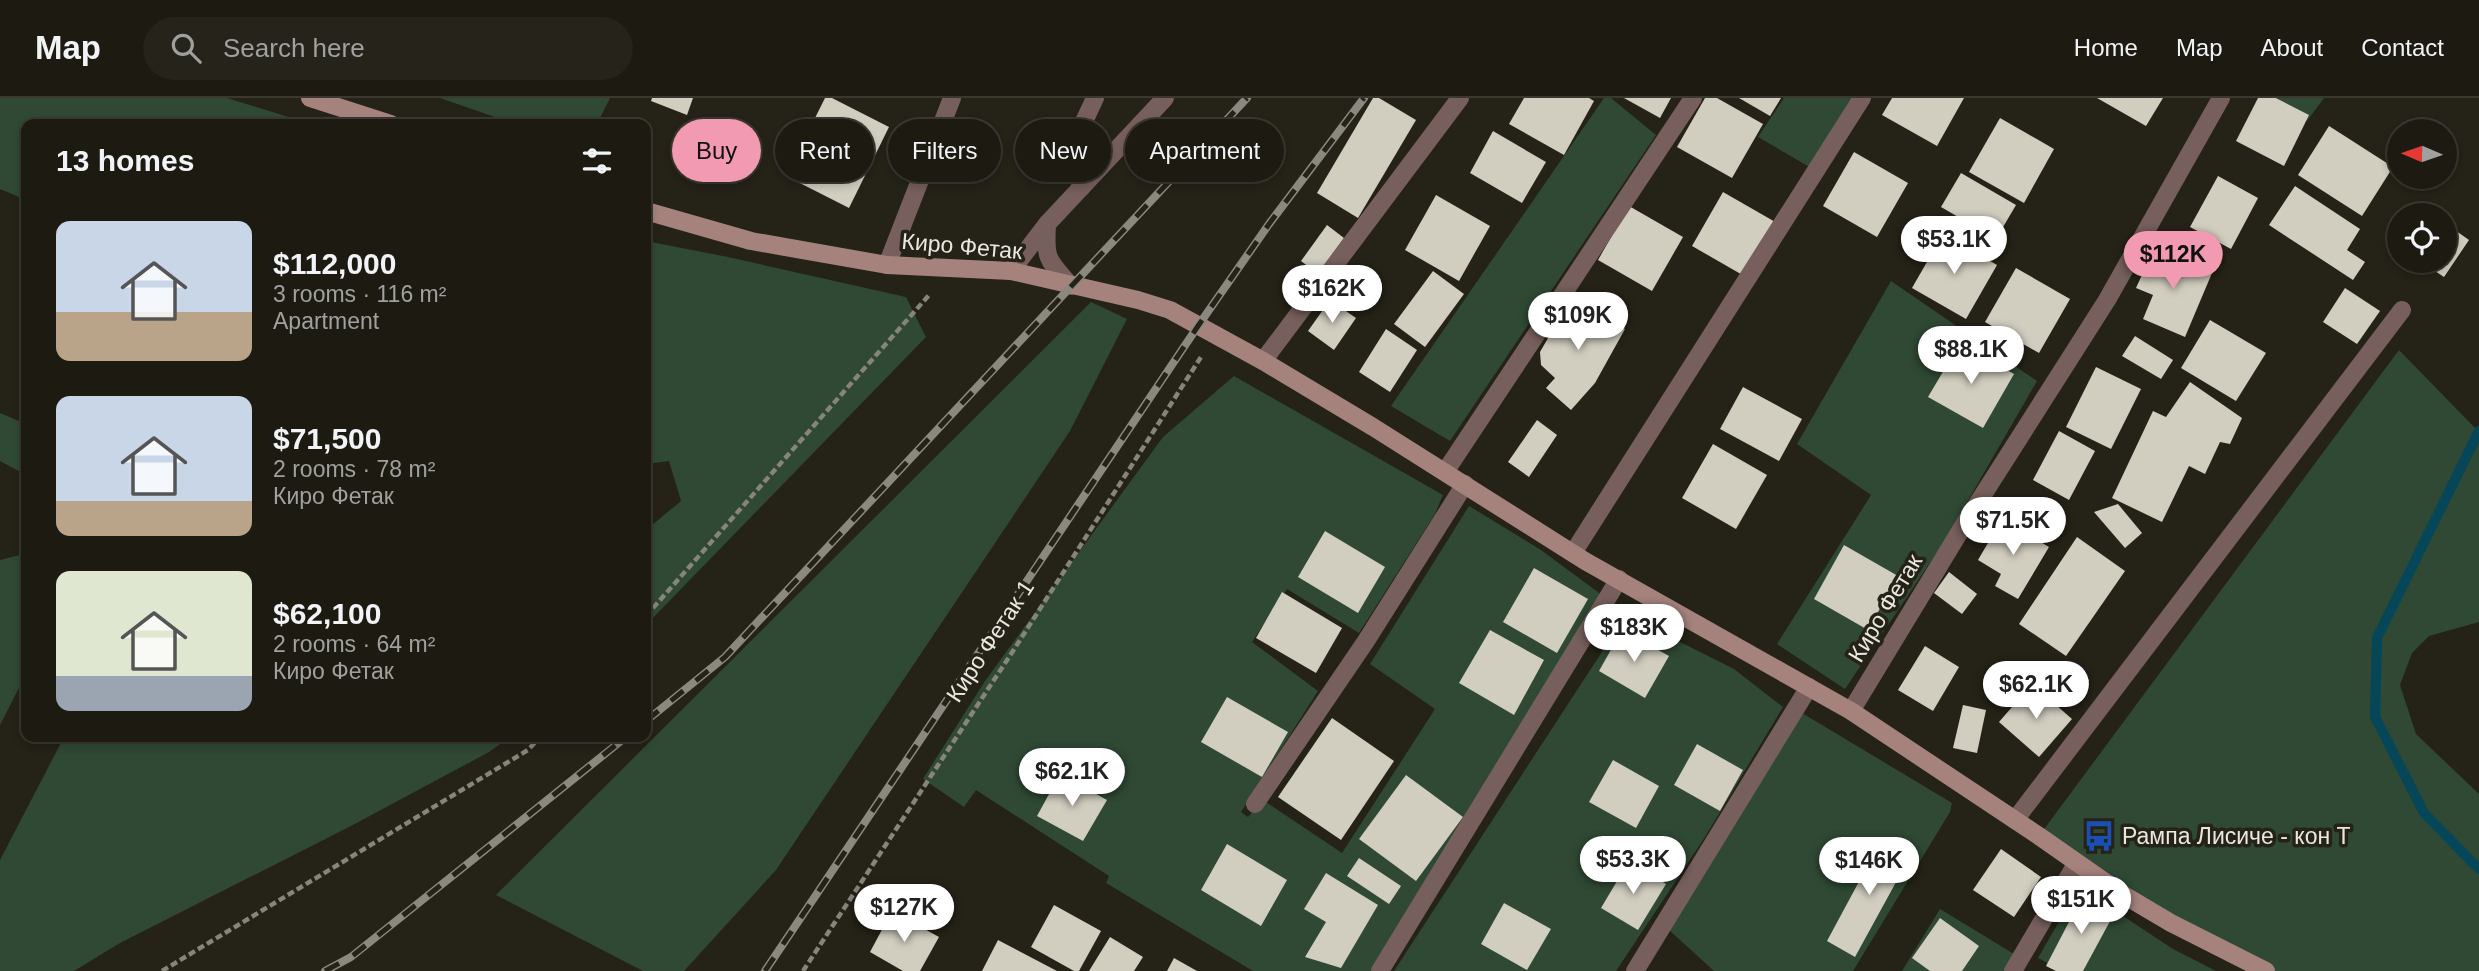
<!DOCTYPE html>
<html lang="en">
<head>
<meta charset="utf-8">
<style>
	body { margin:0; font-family:Helvetica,sans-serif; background:#25231a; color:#f1f3f6; height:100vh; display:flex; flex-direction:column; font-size:26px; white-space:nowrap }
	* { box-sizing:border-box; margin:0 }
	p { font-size:23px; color:#a0a19f }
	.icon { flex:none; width:38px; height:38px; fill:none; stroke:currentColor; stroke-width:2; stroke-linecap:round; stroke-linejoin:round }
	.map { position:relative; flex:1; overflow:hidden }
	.side { position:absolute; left:21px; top:21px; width:630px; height:623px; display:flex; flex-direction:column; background:#1c1a11; border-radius:14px; box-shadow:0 4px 10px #0003,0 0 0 2px #3a3831 }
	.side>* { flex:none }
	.hud { position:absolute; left:672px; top:21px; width:665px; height:63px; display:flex; gap:14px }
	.needle { width:46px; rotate:272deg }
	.controls { position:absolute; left:2387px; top:21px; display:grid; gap:14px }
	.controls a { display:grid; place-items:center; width:70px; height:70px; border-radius:50%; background:#1c1a11; box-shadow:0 4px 10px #0003,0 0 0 2px #3a3831; font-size:35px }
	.price { position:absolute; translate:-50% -60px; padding:0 16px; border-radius:24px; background:#fff; color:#222; font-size:23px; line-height:46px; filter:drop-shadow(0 2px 4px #0008) }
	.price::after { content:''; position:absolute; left:50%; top:42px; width:21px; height:16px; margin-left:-10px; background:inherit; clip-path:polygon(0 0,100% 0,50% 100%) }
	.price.selected { background:#f19ab2; color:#111 }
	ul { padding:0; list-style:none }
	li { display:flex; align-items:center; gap:21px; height:175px; padding:0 35px }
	li span { display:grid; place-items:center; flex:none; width:196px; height:140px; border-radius:14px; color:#555 }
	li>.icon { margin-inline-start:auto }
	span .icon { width:84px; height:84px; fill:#fffc; stroke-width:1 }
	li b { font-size:30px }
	h2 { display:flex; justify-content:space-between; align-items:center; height:84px; padding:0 35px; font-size:30px }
	.pill { padding:0 24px; border-radius:32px; background:#1c1a11; box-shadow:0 4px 10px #0003,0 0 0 2px #3a3831; font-size:24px; line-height:63px }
	.pill.selected { background:#f19ab2; color:#111 }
	header { display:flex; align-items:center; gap:42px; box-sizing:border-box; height:98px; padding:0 35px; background:#1c1a11; border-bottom:2px solid #3a3831 }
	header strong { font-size:33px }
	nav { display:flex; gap:38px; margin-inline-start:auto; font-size:24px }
	.search { width:490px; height:63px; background:#25231a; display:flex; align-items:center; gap:18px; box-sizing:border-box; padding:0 24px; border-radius:38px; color:#a0a19f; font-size:26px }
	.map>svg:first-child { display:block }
	.green { fill:#2f4934 }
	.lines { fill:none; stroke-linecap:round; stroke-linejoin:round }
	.stream { stroke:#054659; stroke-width:10 }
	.building { fill:#d1cdbf }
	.path { stroke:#87847b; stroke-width:4.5; stroke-dasharray:7 3.5; stroke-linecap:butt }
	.lane { stroke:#765f5c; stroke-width:18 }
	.street { stroke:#765f5c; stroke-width:18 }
	.secondary { stroke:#a5827c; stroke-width:18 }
	.rail-casing { stroke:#8a887f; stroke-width:8 }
	.rail { stroke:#252217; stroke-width:5; stroke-dasharray:16; stroke-linecap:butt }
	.labels { text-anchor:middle; stroke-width:7; stroke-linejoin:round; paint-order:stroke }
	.street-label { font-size:23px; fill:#e9e7e0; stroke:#252217 }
	.poi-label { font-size:23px; fill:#e9e7e0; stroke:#252217; text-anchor:start }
</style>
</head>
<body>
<header>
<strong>Map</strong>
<div class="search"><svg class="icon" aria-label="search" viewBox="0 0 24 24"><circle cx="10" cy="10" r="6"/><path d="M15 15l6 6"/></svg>Search here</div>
<nav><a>Home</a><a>Map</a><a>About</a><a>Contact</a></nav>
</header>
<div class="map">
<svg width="2479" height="873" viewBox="0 0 2479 873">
	<rect width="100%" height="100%" fill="#252217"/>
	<g class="green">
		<polygon points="0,0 227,0 311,26 26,26 26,102 0,91"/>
		<polygon points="440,0 610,0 597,26 515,26"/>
		<polygon points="1604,0 1611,0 1656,37 1450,343 1391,308"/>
		<polygon points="1784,0 1858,0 1813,71 1758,39"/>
		<polygon points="2277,0 2324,0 2307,23"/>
		<polygon points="646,143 728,159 906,199 926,239 646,527 646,432 681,403 669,363 646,366"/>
		<polygon points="1891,183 2037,283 1944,444 1845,591 1777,546 1871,397 1797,346"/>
		<polygon points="1091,204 1127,221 1070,333 776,772 684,873 643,873 496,797"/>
		<polygon points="2399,252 2479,334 2479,524 2429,538 2412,555 2400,587 2416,636 2479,696 2479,873 2266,873 2039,738"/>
		<polygon points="1234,278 1443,397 1435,416 1359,535 1287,491 1252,544 1318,593 1241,714 1248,719 1263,702 1342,755 1435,611 1370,566 1469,408 1541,452 1610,503 1371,873 1253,873 1106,785 1109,778 976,692 964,709 923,681 985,583 1163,339"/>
		<polygon points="0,315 26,326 26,377 0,363"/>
		<polygon points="20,457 26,460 26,576 0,627 0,462"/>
		<polygon points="1626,517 1734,571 1783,609 1705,739 1616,873 1394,873"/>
		<polygon points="1802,615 1952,705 1950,714 1853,873 1714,873 1668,831"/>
		<polygon points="64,639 510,639 489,654 351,728 120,845 74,873 0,873 0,762"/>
		<polygon points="2079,789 2173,851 2216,873 2063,873 2038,860"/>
		<polygon points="1940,811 2019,859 2010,873 1902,873"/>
	</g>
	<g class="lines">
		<polyline class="stream" points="2479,333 2377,540 2375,619 2424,715 2479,771"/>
	</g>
	<g class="building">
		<polygon points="652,0 693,0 687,17 651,3"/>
		<polygon points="825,0 832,0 889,29 849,110 786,78"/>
		<polygon points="1373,0 1379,0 1416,22 1358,120 1317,95"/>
		<polygon points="1524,0 1589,0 1594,3 1564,57 1509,26"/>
		<polygon points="1624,0 1671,0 1660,20"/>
		<polygon points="1705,0 1717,0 1763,26 1732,80 1677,49"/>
		<polygon points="1739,0 1781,0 1770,18"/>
		<polygon points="1892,0 1964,0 1937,48 1882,17"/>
		<polygon points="2097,0 2163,0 2146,28"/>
		<polygon points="2258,0 2276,0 2309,17 2284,68 2236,43"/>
		<polygon points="2000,20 2054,51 2024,105 1969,74"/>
		<polygon points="2329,28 2393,69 2362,118 2298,77"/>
		<polygon points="1493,33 1546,64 1522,105 1470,75"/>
		<polygon points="1854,54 1908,85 1877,139 1823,108"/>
		<polygon points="1961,75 2016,107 1996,141 1941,109"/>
		<polygon points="2218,78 2258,100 2231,151 2190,129"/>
		<polygon points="2295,88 2360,131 2347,152 2365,164 2353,182 2269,127"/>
		<polygon points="1723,94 1777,125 1746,179 1692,148"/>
		<polygon points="1436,97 1490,128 1459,183 1405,152"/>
		<polygon points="1629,108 1683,139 1652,193 1598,162"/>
		<polygon points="2445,125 2469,142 2444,179 2420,163 2445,163"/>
		<polygon points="1327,127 1344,140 1318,176 1301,163"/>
		<polygon points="1943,136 1997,167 1966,221 1912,190"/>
		<polygon points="2154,150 2212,175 2185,239 2143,221 2153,197 2136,190"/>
		<polygon points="2016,170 2070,201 2039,255 1985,224"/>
		<polygon points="1433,173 1464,196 1425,249 1394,226"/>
		<polygon points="2345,190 2380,213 2357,246 2323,224"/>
		<polygon points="1571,200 1625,231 1595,285 1571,312 1546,290 1555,280 1541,267 1540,254"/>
		<polygon points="1330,202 1356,220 1334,252 1308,233"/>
		<polygon points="2210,222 2266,255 2236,303 2181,270"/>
		<polygon points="1386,231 1417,252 1390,294 1359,274"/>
		<polygon points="2135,238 2173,262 2161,281 2122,258"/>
		<polygon points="1960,245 2014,276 1983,330 1928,299"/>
		<polygon points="2096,269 2141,291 2111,351 2066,329"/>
		<polygon points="2190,284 2242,320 2230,346 2220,344 2205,376 2189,368 2162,424 2112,400 2153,313 2166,319"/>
		<polygon points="1743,289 1802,321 1779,363 1720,331"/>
		<polygon points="1537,322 1557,337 1529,379 1508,364"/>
		<polygon points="2059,333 2095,353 2069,402 2033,382"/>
		<polygon points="1713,346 1767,377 1736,431 1682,400"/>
		<polygon points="2118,406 2142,435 2125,450 2094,414"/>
		<polygon points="2002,421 2049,449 2018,501 1995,488 2001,476 1978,462"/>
		<polygon points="1325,433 1385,469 1358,515 1298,479"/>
		<polygon points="2077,439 2125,473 2066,558 2019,526"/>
		<polygon points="1844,447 1898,478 1868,532 1814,501"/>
		<polygon points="1534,470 1588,501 1557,555 1503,524"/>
		<polygon points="1949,474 1977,496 1962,516 1934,495"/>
		<polygon points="1282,494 1342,530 1316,575 1256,540"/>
		<polygon points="1490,532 1544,562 1514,617 1459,585"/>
		<polygon points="1622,532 1669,558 1645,600 1599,573"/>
		<polygon points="1925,548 1959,569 1933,613 1898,592"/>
		<polygon points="2059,567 2089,582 2079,604 2048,589"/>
		<polygon points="2032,586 2072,621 2039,659 1999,624"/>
		<polygon points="1227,599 1288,634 1262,679 1201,644"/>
		<polygon points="1963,607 1986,612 1977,655 1953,650"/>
		<polygon points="1332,620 1394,663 1341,742 1278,699"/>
		<polygon points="1697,646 1743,672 1720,713 1674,687"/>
		<polygon points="1613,662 1659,688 1636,730 1589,704"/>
		<polygon points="1060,676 1107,702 1083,743 1037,718"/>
		<polygon points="1406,677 1463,719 1416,783 1359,741"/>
		<polygon points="1883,739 1912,755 1855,859 1827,843"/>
		<polygon points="1227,746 1287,782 1261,828 1201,792"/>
		<polygon points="2001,751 2041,779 2014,819 1973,792"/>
		<polygon points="1359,760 1401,788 1389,806 1347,778"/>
		<polygon points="1629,763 1666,786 1638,832 1601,810"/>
		<polygon points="1326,775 1378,807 1341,870 1305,859 1326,824 1304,811"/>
		<polygon points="2083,797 2115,814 2083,873 2056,873 2046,868"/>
		<polygon points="1504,805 1551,831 1527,872 1481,846"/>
		<polygon points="1054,807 1101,833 1079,873 1074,873 1031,849"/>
		<polygon points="892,813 939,839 920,873 903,873 870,854"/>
		<polygon points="1940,820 1979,848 1962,873 1930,873 1912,860"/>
		<polygon points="1110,839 1143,859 1134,873 1089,873"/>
		<polygon points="998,842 1057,873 982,873"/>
		<polygon points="1174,860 1197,873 1167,873"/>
	</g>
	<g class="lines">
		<g class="path">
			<polyline points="646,518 930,196"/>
			<polyline points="162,873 528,652 540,639"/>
			<polyline points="803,873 1013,553 1201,259"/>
		</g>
		<g class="lane">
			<polyline points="1081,90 1074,45 1095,0"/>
			<polyline points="887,167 952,0"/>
			<polyline points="1263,263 1460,0"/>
			<polyline points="1445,374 1693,0"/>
			<polyline points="1573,455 1862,0"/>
			<polyline points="1851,613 1965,425 2107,202 2221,0"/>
			<polyline points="1255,706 1366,543 1465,386"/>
			<polyline points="2015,722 2402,212"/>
			<polyline points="1380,873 1619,481"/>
			<polyline points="1635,873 1809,589"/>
			<polyline points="2013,873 2076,766"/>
		</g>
		<g class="street">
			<path d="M1047,126C1045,162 1047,161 1071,188"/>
			<polyline points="1011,173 1047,126 1165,0"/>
		</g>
		<g class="secondary">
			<polyline points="310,0 391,26"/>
			<polyline points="646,113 751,143 887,167 1011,173 1138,202 1170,212 1263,263 1373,329 1585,463 1851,613 2039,738 2122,796 2171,825 2266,873"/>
		</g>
		<defs>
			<g id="rail">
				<polyline points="646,623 725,559 1247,0"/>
				<polyline points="325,873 351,859 626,639"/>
				<polyline points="765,873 1198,228 1269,126 1364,0"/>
			</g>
		</defs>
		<use href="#rail" class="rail-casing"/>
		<use href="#rail" class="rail"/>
	</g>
	<defs>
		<symbol id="bus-bare" viewBox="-9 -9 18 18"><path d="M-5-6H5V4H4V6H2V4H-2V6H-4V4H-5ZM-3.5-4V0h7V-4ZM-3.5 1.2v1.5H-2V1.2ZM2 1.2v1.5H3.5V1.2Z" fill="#1a4fb4" stroke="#252217" stroke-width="2.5" paint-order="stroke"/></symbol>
	</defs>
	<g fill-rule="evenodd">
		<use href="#bus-bare" x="2077" y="716" width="44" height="44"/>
	</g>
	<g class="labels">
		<g class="street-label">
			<text transform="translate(962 148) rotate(5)" y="8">Киро Фетак</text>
			<text transform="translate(1885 510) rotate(-59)" y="8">Киро Фетак</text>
			<text transform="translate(990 543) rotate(-57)" y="8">Киро Фетак 1</text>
		</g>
		<g class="poi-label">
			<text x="2122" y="746">Рампа Лисиче - кон Т</text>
		</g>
	</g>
</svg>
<div class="controls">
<a><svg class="needle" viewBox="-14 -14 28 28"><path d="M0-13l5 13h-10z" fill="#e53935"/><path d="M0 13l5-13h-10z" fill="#a0a19f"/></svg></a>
<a><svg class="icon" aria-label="locate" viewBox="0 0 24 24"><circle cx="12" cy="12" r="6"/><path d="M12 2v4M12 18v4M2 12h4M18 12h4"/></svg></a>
</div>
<b class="price" style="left:1954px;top:178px">$53.1K</b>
<b class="price selected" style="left:2173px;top:193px">$112K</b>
<b class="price" style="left:1332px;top:227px">$162K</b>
<b class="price" style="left:1578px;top:254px">$109K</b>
<b class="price" style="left:1971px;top:288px">$88.1K</b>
<b class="price" style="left:2013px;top:459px">$71.5K</b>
<b class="price" style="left:1634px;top:566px">$183K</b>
<b class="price" style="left:2036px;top:623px">$62.1K</b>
<b class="price" style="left:1072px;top:710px">$62.1K</b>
<b class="price" style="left:1633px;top:798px">$53.3K</b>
<b class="price" style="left:1869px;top:799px">$146K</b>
<b class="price" style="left:2081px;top:838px">$151K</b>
<b class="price" style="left:904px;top:846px">$127K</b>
<div class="hud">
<a class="pill selected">Buy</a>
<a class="pill">Rent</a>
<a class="pill">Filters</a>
<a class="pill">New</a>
<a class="pill">Apartment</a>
</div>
<section class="side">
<h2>13 homes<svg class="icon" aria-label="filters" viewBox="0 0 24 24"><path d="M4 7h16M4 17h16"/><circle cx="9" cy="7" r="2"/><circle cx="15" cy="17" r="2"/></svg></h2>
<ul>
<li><span style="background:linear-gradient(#c9d6e8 65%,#b9a48a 0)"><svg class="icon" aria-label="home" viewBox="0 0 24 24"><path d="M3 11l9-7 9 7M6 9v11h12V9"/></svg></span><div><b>$112,000</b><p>3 rooms · 116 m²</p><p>Apartment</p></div></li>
<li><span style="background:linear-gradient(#c9d6e8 75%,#b9a48a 0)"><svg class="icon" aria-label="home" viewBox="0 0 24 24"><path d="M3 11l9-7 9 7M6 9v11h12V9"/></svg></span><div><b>$71,500</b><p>2 rooms · 78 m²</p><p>Киро Фетак</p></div></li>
<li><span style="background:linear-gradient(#dfe7d0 75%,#9aa5b1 0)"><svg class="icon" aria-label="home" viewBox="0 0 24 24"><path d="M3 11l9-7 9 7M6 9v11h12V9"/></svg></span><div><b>$62,100</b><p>2 rooms · 64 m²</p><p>Киро Фетак</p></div></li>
</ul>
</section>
</div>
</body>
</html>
